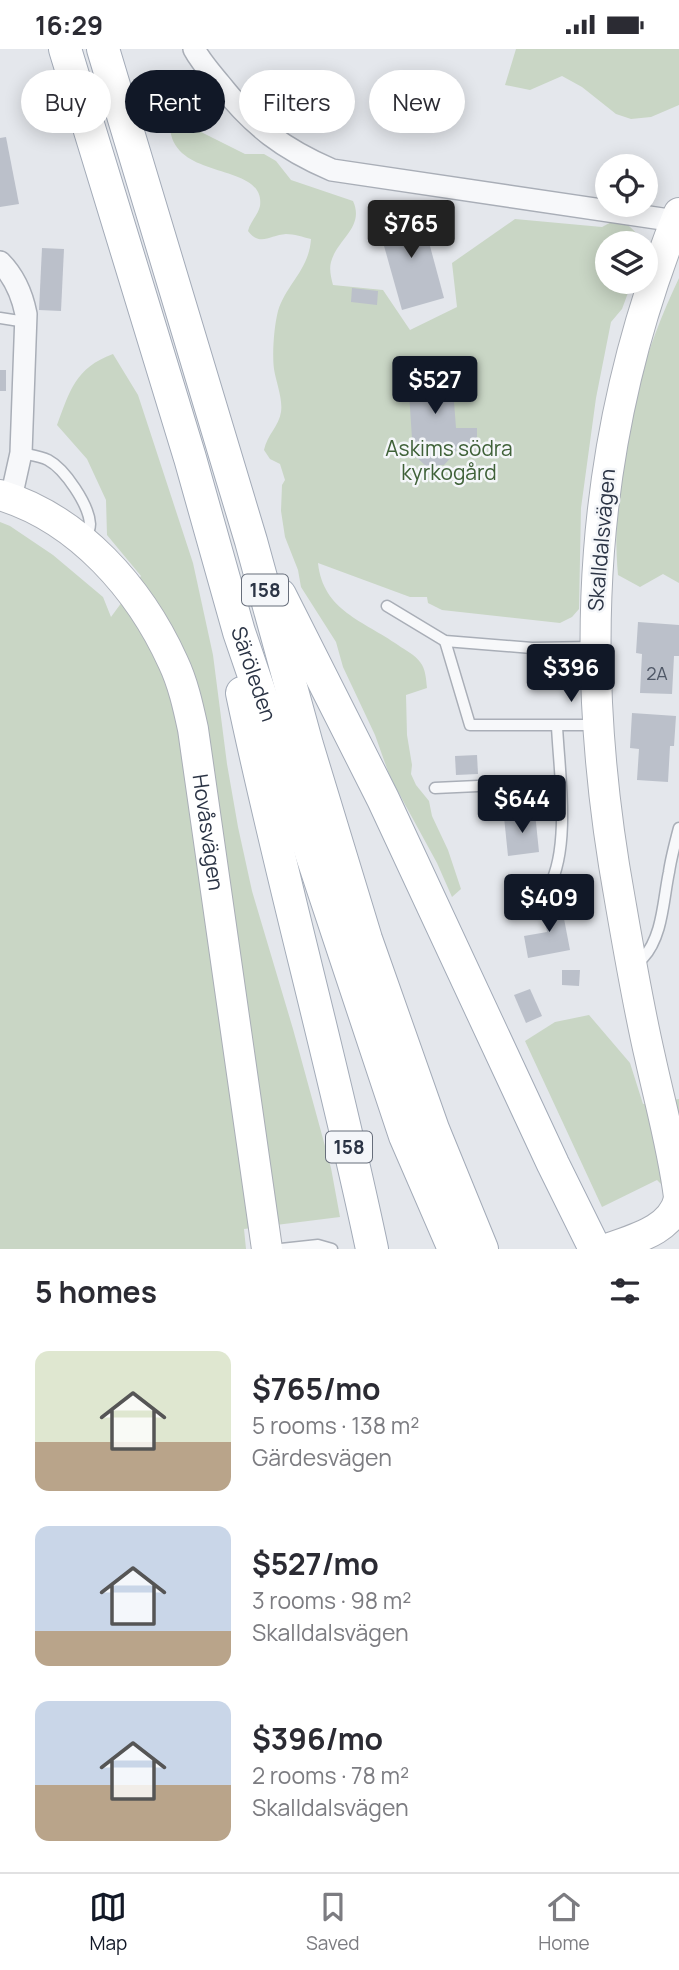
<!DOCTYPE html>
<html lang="en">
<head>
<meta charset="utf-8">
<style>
	body { margin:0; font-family:Manrope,sans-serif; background:#f7f7f7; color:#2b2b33; height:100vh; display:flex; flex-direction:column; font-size:26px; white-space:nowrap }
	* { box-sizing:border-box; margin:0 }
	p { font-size:23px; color:#7c7c81 }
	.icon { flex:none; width:38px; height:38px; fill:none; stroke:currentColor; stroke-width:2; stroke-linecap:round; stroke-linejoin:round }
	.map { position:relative; height:1200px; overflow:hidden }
	.panel { display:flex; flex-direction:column; background:#fff; flex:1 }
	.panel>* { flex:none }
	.hud { position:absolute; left:21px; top:21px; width:637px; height:63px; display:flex; gap:14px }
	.fabs { position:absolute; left:595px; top:105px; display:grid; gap:14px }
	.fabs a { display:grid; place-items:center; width:63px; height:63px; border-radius:50%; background:#fff; box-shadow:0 4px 18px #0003; font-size:35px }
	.price { position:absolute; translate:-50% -60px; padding:0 16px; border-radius:7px; background:#111827; color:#fff; font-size:23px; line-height:46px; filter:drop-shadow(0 2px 4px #0008) }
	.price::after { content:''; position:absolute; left:50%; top:42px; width:21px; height:16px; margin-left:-10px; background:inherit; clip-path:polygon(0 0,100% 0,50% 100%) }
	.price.selected { background:#222; color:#fff }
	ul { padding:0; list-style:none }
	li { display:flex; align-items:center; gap:21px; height:175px; padding:0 35px }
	li span { display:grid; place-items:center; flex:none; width:196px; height:140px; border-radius:14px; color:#555 }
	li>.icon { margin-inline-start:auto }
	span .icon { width:84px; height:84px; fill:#fffc; stroke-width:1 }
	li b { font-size:30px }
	h2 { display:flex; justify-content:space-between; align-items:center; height:84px; padding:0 35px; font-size:30px }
	.pill { padding:0 24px; border-radius:32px; background:#fff; box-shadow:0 4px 18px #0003; font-size:24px; line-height:63px }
	.pill.selected { background:#111827; color:#fff }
	.status { display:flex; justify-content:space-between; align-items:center; height:49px; padding:0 35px; background:#fff; direction:ltr }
	.status svg { height:19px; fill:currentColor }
	.menu { display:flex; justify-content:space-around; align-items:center; height:98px; border-top:2px solid #e1e1e2; background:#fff; font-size:19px; color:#7c7c81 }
	.menu a { display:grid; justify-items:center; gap:4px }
	.menu .selected { color:#111827 }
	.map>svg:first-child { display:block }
	.green { fill:#c9d6c5 }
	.building { fill:#bbc0ca }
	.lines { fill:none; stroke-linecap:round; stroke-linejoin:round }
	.lane-casing { stroke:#a9aeb7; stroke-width:13 }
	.street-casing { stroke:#a9aeb7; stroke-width:24 }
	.secondary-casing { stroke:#a9aeb7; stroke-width:32 }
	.primary-casing { stroke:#a3abb8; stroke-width:34 }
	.lane { stroke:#f7f8fa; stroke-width:10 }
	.street { stroke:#f7f8fa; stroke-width:21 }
	.secondary { stroke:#fff; stroke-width:30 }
	.primary { stroke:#fff; stroke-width:32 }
	.labels { text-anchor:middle; stroke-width:5; stroke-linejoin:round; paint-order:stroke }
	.number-label { font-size:18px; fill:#4f5766 }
	.shield { fill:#f4f6f9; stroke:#676e7b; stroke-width:2 }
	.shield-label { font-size:19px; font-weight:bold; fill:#2b3445 }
	.park-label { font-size:21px; fill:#3f6138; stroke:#f4f6f9 }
	.street-label { font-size:21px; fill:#2b3445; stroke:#f4f6f9 }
</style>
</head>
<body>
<div class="status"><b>16:29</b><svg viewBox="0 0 49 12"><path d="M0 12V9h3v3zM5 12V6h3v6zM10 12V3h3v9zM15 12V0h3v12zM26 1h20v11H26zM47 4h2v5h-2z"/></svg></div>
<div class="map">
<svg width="679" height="1200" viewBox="0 0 679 1200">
	<rect width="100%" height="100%" fill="#e4e7ec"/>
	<g class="green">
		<polygon points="516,0 679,0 679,56 651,68 631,70 616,65 582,38 562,27 530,41 505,36"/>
		<path d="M174,75L195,80L245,105H264L276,112L291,131L353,152C365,178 337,190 331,213C329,220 331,228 333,236L383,241L410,281L457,258L452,214L515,170L602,178L617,170C629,174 636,184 644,194H607V233H632L622,260L611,273L596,349L581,459L579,560L572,568L560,574L442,561L428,554L427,548H410L318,514C323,562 364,572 398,596C405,601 415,606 420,613C426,620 426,631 427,639L406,646L407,686L412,716L411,725L416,736L429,752L432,767L448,801L461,840L452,848L437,814L390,728L375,686L343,618L336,593L301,538L298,521L285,488L281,462L282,436L285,431L280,415L270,410L264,401C267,386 279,377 281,363C283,350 276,333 274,320C272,305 274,277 278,262C287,234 309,221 311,190C303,188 294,185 286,185C270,186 260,198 248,182C250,173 258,166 260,157C266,112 173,133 170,78Z"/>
		<path d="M679,229V534L663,525L640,538L618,526C609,426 636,319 679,229Z"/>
		<path d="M113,305L138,346L193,514L213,606L227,715L238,778L252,842L293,980L331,1119L340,1168L244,1180L246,1200H0V473L10,477L53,506L103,548L111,568L141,527L107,486L106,451L87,410L57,376C70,342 75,319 113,305Z"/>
		<polygon points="589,966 630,1014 643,1055 679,1050 679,1153 657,1131 602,1158 525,992 555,973"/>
	</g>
	<g class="building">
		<polygon points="6,88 19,155 0,158 0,89"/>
		<polygon points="420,160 444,249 402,261 379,179 404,165"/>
		<polygon points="42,199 64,200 61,262 39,261"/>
		<polygon points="352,239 378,242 377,256 351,253"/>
		<polygon points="441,310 442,327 452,326 456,379 477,379 477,398 456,399 456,403 444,416 426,417 413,405 408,328 416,328 415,311"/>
		<rect x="0" y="321" width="6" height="21"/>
		<polygon points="638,573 679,576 679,607 674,607 672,645 640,644 642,605 636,604"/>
		<polygon points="632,664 676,667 674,697 670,697 668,733 637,731 639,700 630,699"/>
		<polygon points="477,706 478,725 456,726 455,707"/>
		<polygon points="535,764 539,803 508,807 504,768"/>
		<polygon points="561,854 570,901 528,909 524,887 547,883 542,858"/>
		<polygon points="562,921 580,921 579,937 562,936"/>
		<polygon points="530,940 542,967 526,974 514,946"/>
	</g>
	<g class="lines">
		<defs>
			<g id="lane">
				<polyline points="0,269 26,273"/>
				<path d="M21,404C30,406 40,407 48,411C65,420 89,456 90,475C90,481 87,486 84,490"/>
				<polyline points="387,557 445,592 532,599 595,598"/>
				<polyline points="445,592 470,676 597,676"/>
				<polyline points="435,739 560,733"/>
				<path d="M529,863C536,855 544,847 549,838C571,797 559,722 557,677"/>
				<path d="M632,912L643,909C663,887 663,851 669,823C671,809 675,794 679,779"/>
				<polyline points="281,1200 318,1196 332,1200"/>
			</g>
			<g id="street">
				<path d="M194,0C201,13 211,24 220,35C253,77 283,100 332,121L676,172"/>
				<path d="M0,213C15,228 22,245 26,265L21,404L11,449"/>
			</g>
			<g id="secondary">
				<path d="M679,164C587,390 577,614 620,851C629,903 638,956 650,1008C660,1054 673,1100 679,1148"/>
				<path id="s1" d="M0,446C79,470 140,540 173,613C183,634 188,657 193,680L267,1200"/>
				<path d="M607,1200C634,1190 672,1181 679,1150"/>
			</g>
			<g id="primary">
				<path id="s2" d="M65,0L190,409L239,583L281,706L312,807L405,1087L454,1200"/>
				<polyline points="103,0 251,492 307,696 366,890 433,1080 482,1200"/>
				<polyline points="280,546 383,750 553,1115 595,1200"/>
				<path d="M242,644C281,830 333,1014 372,1200"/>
			</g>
		</defs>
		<use href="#lane" class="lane-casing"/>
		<use href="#street" class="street-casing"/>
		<use href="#secondary" class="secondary-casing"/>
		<use href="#primary" class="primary-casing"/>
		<use href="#lane" class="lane"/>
		<use href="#street" class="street"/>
		<use href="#secondary" class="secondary"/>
		<use href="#primary" class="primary"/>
	</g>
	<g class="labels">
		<g class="number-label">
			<text x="657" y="631">2A</text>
		</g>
		<g class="shield">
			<rect x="242" y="525.5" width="46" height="31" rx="5"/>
			<rect x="326" y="1082.5" width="46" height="31" rx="5"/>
		</g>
		<g class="shield-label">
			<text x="265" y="548">158</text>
			<text x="349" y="1105">158</text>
		</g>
		<g class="park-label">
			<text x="449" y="407">Askims södra<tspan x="449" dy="24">kyrkogård</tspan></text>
		</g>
		<g class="street-label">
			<text transform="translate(602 491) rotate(-85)" y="7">Skalldalsvägen</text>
			<text dy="7" stroke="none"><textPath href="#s2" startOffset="653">Säröleden</textPath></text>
			<text dy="7" stroke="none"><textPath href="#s1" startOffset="422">Hovåsvägen</textPath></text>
		</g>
	</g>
</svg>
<div class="fabs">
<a><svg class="icon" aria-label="locate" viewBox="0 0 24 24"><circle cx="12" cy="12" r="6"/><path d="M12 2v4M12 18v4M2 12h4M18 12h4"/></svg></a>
<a><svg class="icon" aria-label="layers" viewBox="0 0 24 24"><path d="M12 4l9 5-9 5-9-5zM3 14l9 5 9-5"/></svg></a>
</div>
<b class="price selected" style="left:411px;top:211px">$765</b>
<b class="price" style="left:435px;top:367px">$527</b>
<b class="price" style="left:571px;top:655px">$396</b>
<b class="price" style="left:522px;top:786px">$644</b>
<b class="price" style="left:549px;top:885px">$409</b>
<div class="hud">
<a class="pill">Buy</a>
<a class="pill selected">Rent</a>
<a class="pill">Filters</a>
<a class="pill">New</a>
</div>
</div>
<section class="panel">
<h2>5 homes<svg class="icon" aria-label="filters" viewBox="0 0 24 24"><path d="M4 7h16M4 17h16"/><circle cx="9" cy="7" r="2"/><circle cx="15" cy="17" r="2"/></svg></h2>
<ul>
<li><span style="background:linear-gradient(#dfe7d0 65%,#b9a48a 0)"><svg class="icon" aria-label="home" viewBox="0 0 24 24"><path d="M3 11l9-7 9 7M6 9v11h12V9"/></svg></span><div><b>$765/mo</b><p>5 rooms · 138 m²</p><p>Gärdesvägen</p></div></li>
<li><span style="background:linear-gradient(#c9d6e8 75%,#b9a48a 0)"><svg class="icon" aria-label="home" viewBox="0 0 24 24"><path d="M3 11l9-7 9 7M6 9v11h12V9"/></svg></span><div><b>$527/mo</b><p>3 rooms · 98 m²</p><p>Skalldalsvägen</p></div></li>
<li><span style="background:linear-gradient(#c9d6e8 60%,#b9a48a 0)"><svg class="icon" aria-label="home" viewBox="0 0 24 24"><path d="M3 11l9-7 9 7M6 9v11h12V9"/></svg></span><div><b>$396/mo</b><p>2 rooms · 78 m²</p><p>Skalldalsvägen</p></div></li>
</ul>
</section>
<nav class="menu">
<a class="selected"><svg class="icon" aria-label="map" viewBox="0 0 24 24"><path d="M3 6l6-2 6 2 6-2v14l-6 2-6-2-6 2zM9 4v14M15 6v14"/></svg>Map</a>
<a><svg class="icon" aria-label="saved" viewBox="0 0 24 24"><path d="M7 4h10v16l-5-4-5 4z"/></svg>Saved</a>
<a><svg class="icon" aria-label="home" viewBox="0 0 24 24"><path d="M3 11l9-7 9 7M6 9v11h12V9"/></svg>Home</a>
</nav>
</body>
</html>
